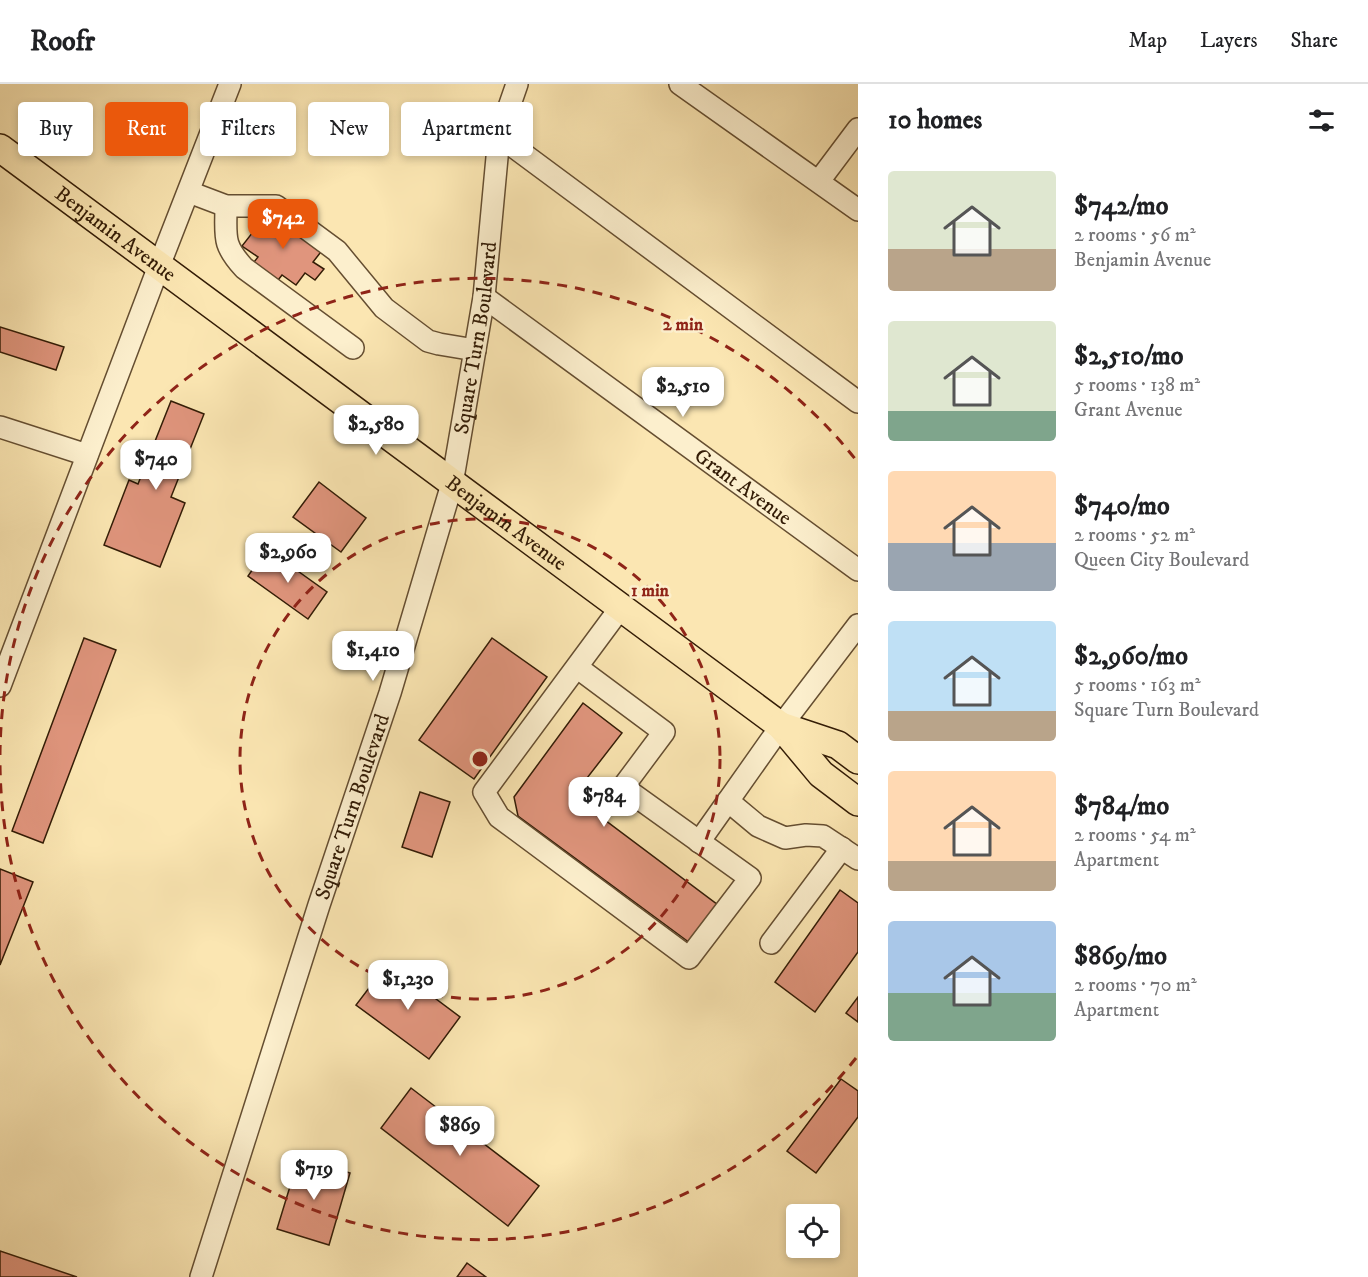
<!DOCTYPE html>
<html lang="en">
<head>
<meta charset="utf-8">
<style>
	body { margin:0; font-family:"IM FELL DW Pica",serif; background:#f2f2f2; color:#202124; height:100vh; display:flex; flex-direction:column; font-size:22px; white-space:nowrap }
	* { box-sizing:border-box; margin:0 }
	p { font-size:20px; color:#757577 }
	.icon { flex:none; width:33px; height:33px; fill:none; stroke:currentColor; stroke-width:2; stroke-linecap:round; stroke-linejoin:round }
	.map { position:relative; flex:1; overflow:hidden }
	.panel { display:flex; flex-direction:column; background:#fff; width:510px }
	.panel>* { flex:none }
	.banner { position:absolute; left:18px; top:18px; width:570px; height:54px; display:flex; gap:12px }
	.controls { position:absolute; left:786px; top:1120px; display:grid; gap:12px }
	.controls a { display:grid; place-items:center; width:54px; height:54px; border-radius:6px; background:#fff; box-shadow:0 3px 9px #0003; font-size:30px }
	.price { position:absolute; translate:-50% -51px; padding:0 14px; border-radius:12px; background:#fff; color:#222; font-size:20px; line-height:39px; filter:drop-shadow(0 2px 3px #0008) }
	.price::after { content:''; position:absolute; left:50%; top:36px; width:18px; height:14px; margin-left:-9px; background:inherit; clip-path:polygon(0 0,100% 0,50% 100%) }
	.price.on { background:#ea580c; color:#fff }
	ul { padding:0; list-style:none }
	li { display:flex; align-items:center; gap:18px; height:150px; padding:0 30px }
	li span { display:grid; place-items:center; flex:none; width:168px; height:120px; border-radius:6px; color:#555 }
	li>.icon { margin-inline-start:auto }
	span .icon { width:72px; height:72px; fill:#fffc; stroke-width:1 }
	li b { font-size:26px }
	h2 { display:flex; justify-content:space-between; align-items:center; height:72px; padding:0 30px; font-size:26px }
	.tag { padding:0 21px; border-radius:6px; background:#fff; box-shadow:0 3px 9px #0003; font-size:21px; line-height:54px }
	.tag.on { background:#ea580c; color:#fff }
	header { display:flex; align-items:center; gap:36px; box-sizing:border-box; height:84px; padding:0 30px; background:#fff; border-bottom:2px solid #e0e0e0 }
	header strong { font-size:28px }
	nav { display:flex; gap:33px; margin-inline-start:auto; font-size:21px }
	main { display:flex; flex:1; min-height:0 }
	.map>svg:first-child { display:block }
	.building { fill:#e0957d; stroke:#331c06; stroke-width:1.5 }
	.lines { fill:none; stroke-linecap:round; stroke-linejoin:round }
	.minor-casing { stroke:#654e31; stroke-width:24 }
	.major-casing { stroke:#331c06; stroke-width:30 }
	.minor { stroke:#fcefcd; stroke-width:21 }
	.major { stroke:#fbe6b2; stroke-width:27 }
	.ring { fill:none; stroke:#8f2418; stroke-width:3; stroke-dasharray:10 8 }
	.labels { text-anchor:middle; stroke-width:5; stroke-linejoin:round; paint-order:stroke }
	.street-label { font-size:21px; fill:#331c06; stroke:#fcefcd }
	.centre { fill:#8f2418; stroke:#fcefcd; stroke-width:3 }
	.ring-label { font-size:18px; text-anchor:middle; font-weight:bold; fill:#8f2418; stroke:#fcefcd; stroke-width:5; stroke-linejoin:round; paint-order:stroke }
</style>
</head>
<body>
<header>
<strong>Roofr</strong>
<nav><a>Map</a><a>Layers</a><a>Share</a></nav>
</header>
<main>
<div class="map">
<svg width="858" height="1193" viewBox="0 0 858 1193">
	<rect width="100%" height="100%" fill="#fbe6b2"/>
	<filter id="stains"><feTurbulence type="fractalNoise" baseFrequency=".00333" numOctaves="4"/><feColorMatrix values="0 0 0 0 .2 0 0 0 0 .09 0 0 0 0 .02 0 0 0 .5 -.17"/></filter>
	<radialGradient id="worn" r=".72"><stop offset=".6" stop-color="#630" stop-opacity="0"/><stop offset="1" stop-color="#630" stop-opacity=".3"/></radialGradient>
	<g class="building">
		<polygon points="271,125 324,164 313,178 324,185 315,196 305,189 296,201 282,191 275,200 251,182 258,173 242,162"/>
		<polygon points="0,243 64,263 56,286 0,268"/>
		<polygon points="171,317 204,330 171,413 185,419 160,483 104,461 129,396 138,400"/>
		<polygon points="319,398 366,434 341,468 293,433"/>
		<polygon points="267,465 327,508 308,535 248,492"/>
		<polygon points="84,554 116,566 43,759 12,747"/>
		<polygon points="492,554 547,593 474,695 419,656"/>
		<polygon points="583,619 622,649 573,712 718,821 690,859 518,732 514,713"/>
		<polygon points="420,708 450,718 432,773 402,763"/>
		<polygon points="0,785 33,798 0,881"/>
		<polygon points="840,806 858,819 858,868 815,928 775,898"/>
		<polygon points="388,879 460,933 429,975 356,921"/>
		<polygon points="858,913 858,938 846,929"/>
		<polygon points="841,995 858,1007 858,1033 816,1089 787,1067"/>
		<polygon points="411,1004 539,1102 508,1142 381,1044"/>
		<polygon points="299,1073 350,1089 329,1161 277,1145"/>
		<polygon points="0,1167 77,1193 0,1193"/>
		<polygon points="467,1179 486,1193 457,1193"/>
	</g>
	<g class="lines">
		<defs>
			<g id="minor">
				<polyline points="680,0 858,126"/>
				<polyline points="499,52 858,318"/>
				<polyline points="819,97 858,45"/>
				<polyline points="189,108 226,122 276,122 337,167 384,224 428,257 439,260 475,266"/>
				<path d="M226,122C226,153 222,160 244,184L353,264"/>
				<path id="s1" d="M484,213L858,486"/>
				<polyline points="0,343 87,371"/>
				<polyline points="858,541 781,642 728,717 758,742 785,754 806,751 823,752 858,775"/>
				<polyline points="578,584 664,648 623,703 750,794 689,874 499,733 484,708 621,523"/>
				<polyline points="0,602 159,182 230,0"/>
				<polyline points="699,758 728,717"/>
				<polyline points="771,859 842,764"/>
				<path id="s2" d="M201,1193L319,821L390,609L452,400L484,213L499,52L517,0"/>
			</g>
			<g id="major">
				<path id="s3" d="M0,64L781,642L821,690L858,718"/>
				<polyline points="781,642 838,661 858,676"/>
			</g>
		</defs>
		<use href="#minor" class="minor-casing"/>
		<use href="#major" class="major-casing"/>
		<use href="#minor" class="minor"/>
		<use href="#major" class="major"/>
	</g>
	<g class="ring">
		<circle cx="480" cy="675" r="240"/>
		<path d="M856 974A480 480 0 0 1 0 679M0 671A480 480 0 0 1 856 376"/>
	</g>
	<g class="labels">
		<g class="street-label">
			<text dy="7" stroke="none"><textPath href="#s3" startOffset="144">Benjamin Avenue</textPath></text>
			<text dy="7" stroke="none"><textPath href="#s2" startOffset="980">Square Turn Boulevard</textPath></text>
			<text dy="7" stroke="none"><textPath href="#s1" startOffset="321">Grant Avenue</textPath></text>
			<text dy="7" stroke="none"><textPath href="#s3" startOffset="630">Benjamin Avenue</textPath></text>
			<text dy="7" stroke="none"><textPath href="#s2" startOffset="494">Square Turn Boulevard</textPath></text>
		</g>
	</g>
	<circle cx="480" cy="675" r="9" class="centre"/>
	<g class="ring-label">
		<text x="683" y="246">2 min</text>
		<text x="650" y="512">1 min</text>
	</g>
	<rect width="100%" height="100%" filter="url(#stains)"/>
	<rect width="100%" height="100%" fill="url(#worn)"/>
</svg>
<div class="controls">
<a><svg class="icon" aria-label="locate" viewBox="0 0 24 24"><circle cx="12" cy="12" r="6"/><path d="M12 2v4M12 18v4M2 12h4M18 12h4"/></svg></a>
</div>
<b class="price on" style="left:283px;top:166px">$742</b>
<b class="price" style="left:683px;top:334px">$2,510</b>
<b class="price" style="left:376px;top:372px">$2,580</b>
<b class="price" style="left:156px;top:407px">$740</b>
<b class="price" style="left:288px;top:500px">$2,960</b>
<b class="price" style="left:373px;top:598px">$1,410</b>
<b class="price" style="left:604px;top:744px">$784</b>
<b class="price" style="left:408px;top:927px">$1,230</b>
<b class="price" style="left:460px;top:1073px">$869</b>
<b class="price" style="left:314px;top:1117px">$719</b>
<div class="banner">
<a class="tag">Buy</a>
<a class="tag on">Rent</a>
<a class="tag">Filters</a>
<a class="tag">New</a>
<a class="tag">Apartment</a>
</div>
</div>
<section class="panel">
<h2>10 homes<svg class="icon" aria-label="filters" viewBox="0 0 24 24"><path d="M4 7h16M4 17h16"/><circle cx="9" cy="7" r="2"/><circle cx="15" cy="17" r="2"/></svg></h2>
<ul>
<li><span style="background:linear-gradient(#dfe7d0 65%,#b9a48a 0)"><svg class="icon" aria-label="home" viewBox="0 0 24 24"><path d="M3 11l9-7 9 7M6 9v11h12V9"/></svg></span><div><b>$742/mo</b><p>2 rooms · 56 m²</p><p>Benjamin Avenue</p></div></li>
<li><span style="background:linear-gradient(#dfe7d0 75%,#7fa58c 0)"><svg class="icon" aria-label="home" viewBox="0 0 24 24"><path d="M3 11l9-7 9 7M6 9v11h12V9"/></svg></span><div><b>$2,510/mo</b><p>5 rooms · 138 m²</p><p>Grant Avenue</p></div></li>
<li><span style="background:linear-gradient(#ffd9b3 60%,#9aa5b1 0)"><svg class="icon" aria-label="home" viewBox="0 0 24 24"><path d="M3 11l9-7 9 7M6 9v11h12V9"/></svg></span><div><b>$740/mo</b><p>2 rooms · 52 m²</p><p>Queen City Boulevard</p></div></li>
<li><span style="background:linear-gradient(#bfe0f5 75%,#b9a48a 0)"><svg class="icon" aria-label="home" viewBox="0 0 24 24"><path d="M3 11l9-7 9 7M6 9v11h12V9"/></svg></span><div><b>$2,960/mo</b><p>5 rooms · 163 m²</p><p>Square Turn Boulevard</p></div></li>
<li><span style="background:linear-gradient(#ffd9b3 75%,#b9a48a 0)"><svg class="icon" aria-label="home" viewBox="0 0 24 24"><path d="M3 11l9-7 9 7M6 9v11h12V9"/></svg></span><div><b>$784/mo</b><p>2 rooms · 54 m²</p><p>Apartment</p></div></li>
<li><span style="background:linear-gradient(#a9c7e8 60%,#7fa58c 0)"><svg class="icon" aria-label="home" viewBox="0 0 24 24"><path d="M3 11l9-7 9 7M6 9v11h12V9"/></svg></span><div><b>$869/mo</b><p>2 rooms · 70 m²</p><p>Apartment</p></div></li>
</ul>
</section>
</main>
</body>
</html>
